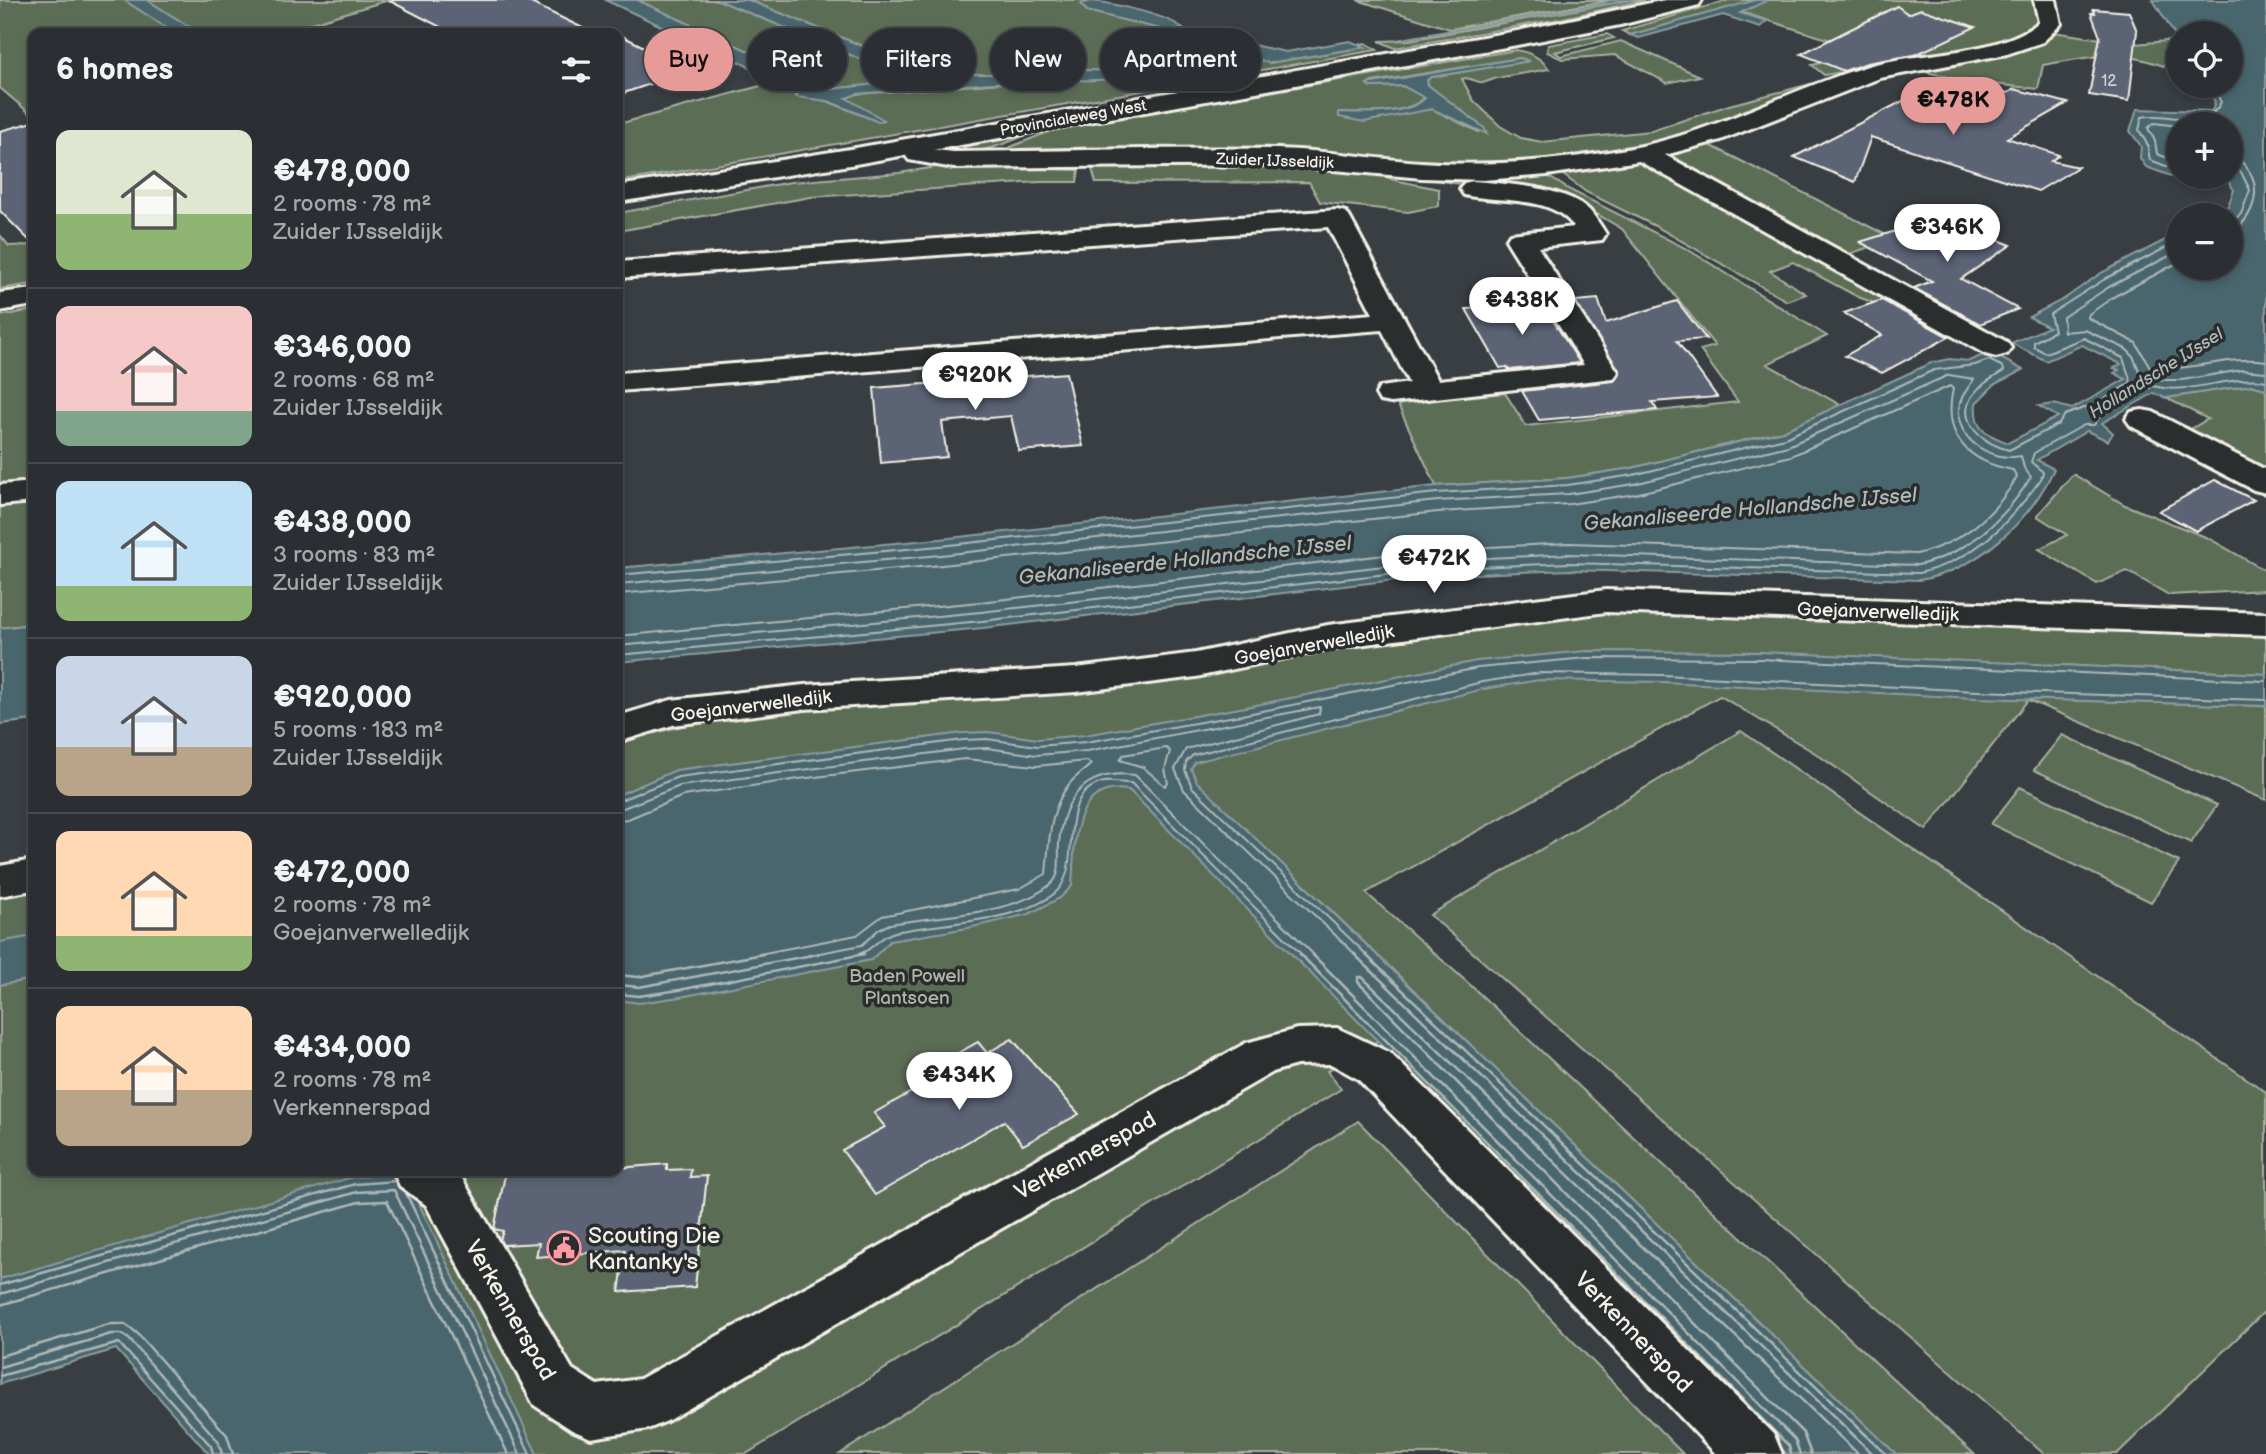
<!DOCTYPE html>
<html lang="en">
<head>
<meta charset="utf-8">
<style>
	body { margin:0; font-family:"Balsamiq Sans",sans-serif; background:#33363a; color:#f1f3f6; height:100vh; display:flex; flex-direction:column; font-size:26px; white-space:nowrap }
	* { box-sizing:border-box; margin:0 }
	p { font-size:23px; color:#a6a8ac }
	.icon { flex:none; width:38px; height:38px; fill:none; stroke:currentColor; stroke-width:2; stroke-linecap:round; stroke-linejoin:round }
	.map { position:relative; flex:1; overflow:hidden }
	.side { position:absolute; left:28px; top:28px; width:595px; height:1148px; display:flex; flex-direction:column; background:#2b2e32; border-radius:14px; box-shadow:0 4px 10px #0003,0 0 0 2px #474a4d }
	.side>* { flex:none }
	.hud { position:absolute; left:644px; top:28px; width:665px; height:63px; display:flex; gap:14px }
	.controls { position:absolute; left:2166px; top:21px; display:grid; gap:14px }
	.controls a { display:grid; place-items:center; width:77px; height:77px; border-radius:50%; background:#2b2e32; box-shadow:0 4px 10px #0003,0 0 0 2px #474a4d; font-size:35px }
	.price { position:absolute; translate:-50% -60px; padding:0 16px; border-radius:24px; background:#fff; color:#222; font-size:23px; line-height:46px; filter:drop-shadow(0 2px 4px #0008) }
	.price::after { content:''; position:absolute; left:50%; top:42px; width:21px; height:16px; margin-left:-10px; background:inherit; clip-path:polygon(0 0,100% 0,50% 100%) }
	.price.selected { background:#e69b98; color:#111 }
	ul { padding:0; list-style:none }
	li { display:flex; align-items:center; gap:21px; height:175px; padding:0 28px }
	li+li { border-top:2px solid #474a4d }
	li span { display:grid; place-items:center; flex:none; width:196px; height:140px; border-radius:14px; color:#555 }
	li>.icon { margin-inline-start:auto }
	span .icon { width:84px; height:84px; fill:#fffc; stroke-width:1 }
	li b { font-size:30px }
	h2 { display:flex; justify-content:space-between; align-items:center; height:84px; padding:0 28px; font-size:30px }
	.chip { padding:0 24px; border-radius:32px; background:#2b2e32; box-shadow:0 4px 10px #0003,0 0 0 2px #474a4d; font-size:24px; line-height:63px }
	.chip.selected { background:#e69b98; color:#111 }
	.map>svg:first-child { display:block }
	.green { fill:#5c6d56; stroke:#a8af9f; stroke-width:2; fill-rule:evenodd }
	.water { fill:#48656d; stroke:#8d9d9e; stroke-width:2 }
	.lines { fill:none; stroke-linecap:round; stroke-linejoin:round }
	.shore-far1 { stroke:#afb9b7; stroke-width:2 }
	.shore { stroke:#afb9b7; stroke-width:2.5 }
	.building { fill:#5b6475; stroke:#f4f1e8; stroke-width:2 }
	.minor-casing { stroke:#f4f1e8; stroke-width:6 }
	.major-casing { stroke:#f4f1e8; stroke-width:6 }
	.minor { fill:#2a2d2e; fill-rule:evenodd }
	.major { fill:#2a2d2e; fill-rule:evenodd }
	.labels { text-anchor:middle; stroke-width:7; stroke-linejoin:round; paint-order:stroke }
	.number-label { font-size:16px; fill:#cececb }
	.far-street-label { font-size:16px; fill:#f4f1e8; stroke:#2a2d2e }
	.far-water-label { font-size:18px; font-style:italic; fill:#afb9b7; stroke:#2a2d2e }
	.street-label { font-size:19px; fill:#f4f1e8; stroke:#2a2d2e }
	.park-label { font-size:19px; fill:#b0b6a6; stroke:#2a2d2e }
	.water-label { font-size:21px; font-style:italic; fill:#afb9b7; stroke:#2a2d2e }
	.near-street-label { font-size:23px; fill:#f4f1e8; stroke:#2a2d2e }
	.near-poi-label { font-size:23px; fill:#f4f1e8; stroke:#2a2d2e; text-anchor:start }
</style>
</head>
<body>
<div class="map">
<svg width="2266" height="1454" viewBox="0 0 2266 1454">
	<rect width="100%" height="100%" fill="#393e43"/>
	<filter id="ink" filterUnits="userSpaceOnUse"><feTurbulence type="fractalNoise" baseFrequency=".0143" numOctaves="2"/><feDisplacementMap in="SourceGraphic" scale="14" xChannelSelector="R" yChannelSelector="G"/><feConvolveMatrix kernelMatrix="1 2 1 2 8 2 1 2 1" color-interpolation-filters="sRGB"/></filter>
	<g filter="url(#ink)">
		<g class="green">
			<polygon points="0,0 124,0 175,33 33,33 33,116 0,88"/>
			<polygon points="147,0 389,0 298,27 307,33 199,33"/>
			<polygon points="637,0 718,0 897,74 902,78 896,82 831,89"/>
			<polygon points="748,0 1080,0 1087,2 1082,5 1087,11 1199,38 1269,63 1364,47 1360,44 1366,43 1377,50 618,182 618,168 623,166 618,153 618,124 779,81 800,90 796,96 827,101 879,122 845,98 857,94 927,89 1038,80 1114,79 1127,76 1123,71 1026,69 993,74 932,74"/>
			<polygon points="1357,0 1611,0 1450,29"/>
			<polygon points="1631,0 1645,0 1559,19 1395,48 1379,41 1409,40"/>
			<polygon points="1729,0 2035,0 2041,22 2028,36 1971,52 1824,75 1812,65 1869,52 1728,8 1630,35 1622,31"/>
			<path d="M2053,32L2135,44L2177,40L2179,72C2121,48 2102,55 2043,65L2038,89L1973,82L1911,69Z"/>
			<polygon points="1607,34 1614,38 1555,52 1561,56 1621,41 1700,76 1667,83 1615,55 1562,59 1547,52 1548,45"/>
			<path d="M1516,50C1530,52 1541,58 1549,69L1497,78L1483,83L1466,78L1462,79L1473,100L1500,126L1521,138L1542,142L1651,131L1729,105L1830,79L1763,113L1640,149L1489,167L993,154L1053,130L1076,125ZM1520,58L1529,61L1431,77L1427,80L1428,85L1484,128L1479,132L1432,109L1339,117V112C1362,113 1410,115 1425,97L1403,86L1370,87L1367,84L1373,82Z"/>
			<path d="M1040,128L1041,129C1013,140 990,152 959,153L967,145Z"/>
			<polygon points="1702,141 1894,239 1849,254 1784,217 1768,220 1667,159 1669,153"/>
			<polygon points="1137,160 1365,168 1394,180 1439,189 1439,206 1408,212 1320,202 1309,182 1096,183 1092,169"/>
			<polygon points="1624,160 1660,167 1911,307 1899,312 1858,297 1793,262 1770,271 1806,294 1787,301 1657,227 1586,192 1562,174 1562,171"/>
			<polygon points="949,165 1036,165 1046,169 1079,170 1077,182 1040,182 811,197 618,231 618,213 791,182 899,173"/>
			<polygon points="1541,172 1570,190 1687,249 1827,336 1767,364 1842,406 1783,431 1632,468 1568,478 1436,486 1397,403 1505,393 1526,426 1738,402 1700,350 1715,346 1622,229 1595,213 1562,201 1412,176"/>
			<polygon points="0,235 9,246 33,245 33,284 0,289"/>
			<polygon points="33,310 33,485 0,489 0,316"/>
			<polygon points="2251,385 2266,389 2266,477 2182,434 2208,419 2166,398"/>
			<polygon points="2073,474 2125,505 2208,538 2266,571 2266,590 2169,595 2127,571 2097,584 2039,549 2067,535 2037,516"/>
			<polygon points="33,496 33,624 0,628 0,499"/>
			<polygon points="1553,610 2266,624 2266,674 2033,664 2023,699 2266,706 2266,800 2028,700 1926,830 1815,753 1720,696 1366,893 1467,982 1974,1454 1896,1454 1319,899 1398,1029 1327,1071 1341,1089 746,1454 486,1454 0,1314 0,889 33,884 33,1171 618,1171 618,742 711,719"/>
			<polygon points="1741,731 2266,1092 2266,1310 2117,1454 2044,1454 1430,915"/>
			<polygon points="2062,735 2217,805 2191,843 2034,770"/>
			<polygon points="2020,787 2179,862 2151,902 1991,824"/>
			<polygon points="1358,1121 1683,1454 840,1454"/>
		</g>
		<g class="water">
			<polygon points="124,0 147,0 199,33 175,33"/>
			<path d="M605,0H637L831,89L896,82L901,78L897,74L718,0H748L932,74H993L1026,69L1124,71L1127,76C1097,83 1066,79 1035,80C976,84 916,89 857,94L846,98L884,120L879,122L828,101L796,97L800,90Z"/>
			<polygon points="1611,0 1631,0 1396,40 1599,4"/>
			<polygon points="1756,0 1768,0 1740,13 1767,21 1760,27 1723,15 1639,38 1630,35"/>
			<path d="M2153,0H2266V389L2251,385L2166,398L2154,393L2102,423L2113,433L2108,441L2087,431L2037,460L2054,469C2030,521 1977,571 1919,580L1569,570L1429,576L983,628L618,662V568L940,539L1436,486L1568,478L1632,468L1783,431L1931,363L1949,359L1969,361L1990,352L2023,370L1995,384L1976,403C1974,431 1985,433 2008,443L2058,417L2039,406L2054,404L2072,409L2126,379L2114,373L2119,370L2114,368L2121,364L2082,345L2046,361L2011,343L2049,327L2029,317L2064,299L2101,273L2179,233V268H2231V215H2214L2228,206L2234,190L2228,181L2216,177H2231V124H2179V177H2193L2182,180L2146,167L2140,158L2141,146L2130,131L2137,109L2212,111L2215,102L2205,86H2231V33H2179V42Z"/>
			<path d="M1091,1C1111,3 1172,16 1183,29L1168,31L1087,11L1081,4Z"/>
			<polygon points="1205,35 1286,52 1350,41 1365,47 1269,63 1199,38"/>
			<path d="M1520,58L1529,61L1431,77L1427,80L1428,85L1484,128L1487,134L1432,109L1364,122L1339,117V112C1361,113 1410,115 1425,98L1403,86L1370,87L1367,84Z"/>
			<polygon points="33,624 33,720 0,724 0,628"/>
			<path d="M1587,651L1759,652L2266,674V706L1977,698L1663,682L1540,680L1483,689L1195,762L1191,769L1197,782L1896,1454H1787L1129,790C1071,781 1075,846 1072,886L1060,898L1029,914L968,928L890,941L871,960L680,997L639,1003L618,1000V795L676,770L963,733L988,732L1038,739L1085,735L1246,707L1477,661Z"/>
			<polygon points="33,936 33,979 0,985 0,942"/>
			<polygon points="405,1174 537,1454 209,1454 116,1349 0,1384 0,1279 353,1177"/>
		</g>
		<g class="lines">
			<g class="shore-far1">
				<polyline points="2179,126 2154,123 2148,128 2155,141 2157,154 2179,162"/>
				<path d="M2231,154C2266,176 2260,210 2231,235"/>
				<polyline points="2231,165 2241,172 2250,190 2241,214 2231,222"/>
				<path d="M2179,171L2150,160L2147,144L2139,130L2142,117C2169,111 2207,133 2221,102L2213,86"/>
				<polyline points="2179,251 2109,287 2063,317 2064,332 2085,330 2126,349 2133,356 2143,380 2182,380 2242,370 2266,372"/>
				<path d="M2179,262L2115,296L2089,314L2088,318L2136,343L2150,367C2189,373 2227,355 2266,361"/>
				<path d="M618,575L940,546L1437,493L1568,485L1633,475L1785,438L1934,370L1975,365L1989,360L2003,367L2004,371C1993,378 1981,384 1973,395C1954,422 1986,445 2009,450L2059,424L2065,415L2100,402L2131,382L2123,358L2084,338L2046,353L2034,347V342L2054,331L2050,314L2105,279L2179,241"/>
				<path d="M618,584L941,555L1437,501L1569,494L1634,484L1788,446L1949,375L1974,379C1968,389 1960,396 1959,409C1956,441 1993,462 2021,456L2024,468L2031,477C2005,519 1967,554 1918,565L1569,554L1428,561L981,612L618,646"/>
				<path d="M618,594L942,565L1438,512L1570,504L1635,494L1791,456L1950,386L1953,389C1942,436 1968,462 2013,470L2017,477C1994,516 1962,543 1917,554L1569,543L1428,550L980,602L618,636"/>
				<path d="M618,655L982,621L1429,569L1569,563L1919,573C1975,560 2008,524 2041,479L2043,472L2031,462L2034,453L2084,425H2094L2100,416L2153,386C2190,396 2229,374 2266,381"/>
				<polygon points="1166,748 1170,751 1165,769 1168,783 1165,786 1143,767 1120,760 1123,755"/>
				<polyline points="618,801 678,777 963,740 987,739 1037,746 1086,742 1247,714 1478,668 1587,658 1759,659 2266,681"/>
				<polyline points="618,810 680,786 964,749 987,748 1037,755 1087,751 1320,707 1319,714 1186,749 1175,769 1184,790 1356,955"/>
				<path d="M618,820L628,819L683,796L799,779L965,759L1036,766L1087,761L1091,764C1084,771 1076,776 1070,783C1049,808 1049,843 1046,874L1019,889L882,916L857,935L754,955"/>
				<path d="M809,955L862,945L879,929L890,924C937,915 1014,916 1051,884C1062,875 1058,856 1059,843C1063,796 1087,769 1135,775L1314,955"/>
				<path d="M855,955C873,952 878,936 895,932C940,922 1020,923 1055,893C1086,866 1052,794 1104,782C1112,781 1123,783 1131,783L1302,955"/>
				<polyline points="1367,955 1192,787 1185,770 1186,762 1193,755 1482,682 1540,673 1663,675 1977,691 2266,700"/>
			</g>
			<g class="shore">
				<polyline points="1300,954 1789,1446 1791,1454"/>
				<polyline points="1312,954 1795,1440 1800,1454"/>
				<polyline points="1354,954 1873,1454"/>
				<polyline points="1365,954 1886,1454"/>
				<polyline points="618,975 638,977 763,954"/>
				<polyline points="618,985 639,987 818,954"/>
				<polyline points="618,994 639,996 679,990 864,954"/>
				<polyline points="406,1193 530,1454"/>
				<polyline points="0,1285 355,1184 396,1181"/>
				<polyline points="0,1294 357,1192 394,1190 520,1454"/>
				<polyline points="0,1305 359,1202 387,1201 508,1454"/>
				<polyline points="0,1356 109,1324 125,1324 137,1333 227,1435 233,1454"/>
				<polyline points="0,1367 111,1334 121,1334 129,1339 218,1441 222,1454"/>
				<polyline points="0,1376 119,1343 211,1446 213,1454"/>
				<polyline points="1811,1454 1803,1433 1358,982 1358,977 1362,977 1858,1454"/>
			</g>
		</g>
		<g class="building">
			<polygon points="388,0 525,0 593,33 452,33"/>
			<polygon points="1897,6 1908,14 1921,9 1975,27 1915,55 1867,63 1844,71 1801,54"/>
			<polygon points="2093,9 2129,12 2137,31 2129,101 2089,95 2100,37 2091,13 2095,13"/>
			<polygon points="618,34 691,70 618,95"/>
			<polygon points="1988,88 2008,93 2014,89 2068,103 2007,138 2059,155 2051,161 2078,167 2038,191 1871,137 1855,182 1794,157 1926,89 1968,105"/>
			<polygon points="33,122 33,244 0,211 0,131"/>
			<polygon points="1941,217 2011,245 1961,279 2018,309 1980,324 1914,288 1932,281 1860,242"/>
			<polygon points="1598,299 1606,323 1677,301 1706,339 1677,341 1717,397 1652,402 1657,410 1539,420 1522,391 1614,381 1620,373 1575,301"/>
			<polygon points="1882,300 1949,337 1882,373 1845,356 1882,335 1844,313"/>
			<polygon points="1542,303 1580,363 1509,370 1507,367 1500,368 1466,309"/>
			<polygon points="984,364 987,379 1066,373 1083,446 1019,451 1011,416 942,422 947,457 881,463 874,388 950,382 948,367"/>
			<polygon points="2215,480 2254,500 2196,531 2159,511"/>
			<polygon points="1012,1039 1079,1114 1023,1145 1004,1121 875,1195 842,1150 885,1127 874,1113 922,1086 915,1077 978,1042 987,1053"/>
			<polygon points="667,1164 667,1170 691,1169 690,1177 707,1176 695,1287 619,1292 625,1250 536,1257 539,1243 503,1245 500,1240 503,1231 494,1229 505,1175 618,1171 618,1168"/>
		</g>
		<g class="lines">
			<defs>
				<g id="minor">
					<path d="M2034,0H2056L2061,24L2043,42L2007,54L1880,78L1721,140L1665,155L2007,342L2011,348L2007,354L1996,357L1985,354L1639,161L1547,175L1483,180L1422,178L1279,165L954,168L909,160L898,146L902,141C914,138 919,139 926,149L954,152C1061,151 1169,147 1277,149C1325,150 1373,159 1421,162C1494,167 1570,160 1642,146C1721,129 1791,89 1868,66C1917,52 2001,55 2039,22Z"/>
					<path d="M1473,181C1505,184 1566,186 1590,211C1596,218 1601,226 1606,234L1602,240L1538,247L1618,372L1614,378L1391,403L1380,401L1376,394L1380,387L1409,383L1382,330L618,391V373L1373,314L1328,227L618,278V262L1337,210L1346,212L1350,218L1438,380L1584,365L1506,240L1510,234L1574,227C1552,194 1497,203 1464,195L1460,189L1464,183Z"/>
					<polygon points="2142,410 2153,412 2266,470 2266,493 2254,490 2131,426 2126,419 2131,412"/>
					<polygon points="33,482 33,502 0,505 0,485"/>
					<polygon points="1606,590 2266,613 2266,635 1606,612 1328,649 1196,677 1076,692 804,709 673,725 618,742 618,716 671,700 804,685 1076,668 1196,653 1328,625"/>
					<polygon points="33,860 33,890 0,896 0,866"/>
					<polygon points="1337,1028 1390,1053 1774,1435 1782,1454 1716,1454 1358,1079 1331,1064 1297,1065 1275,1071 667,1421 648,1429 591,1438 572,1430 534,1405 426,1205 400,1186 393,1171 454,1171 460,1175 572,1369 597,1385 640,1379 1246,1043 1297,1029"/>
				</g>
				<g id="major">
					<polygon points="1665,0 1702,0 1699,5 1620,25 1517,45 850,165 618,202 618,186 850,149 1517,31"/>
					<polygon points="33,289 33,305 0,311 0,293"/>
				</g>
			</defs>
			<use href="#minor" class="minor-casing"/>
			<use href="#major" class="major-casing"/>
			<use href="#minor" class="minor"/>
			<use href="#major" class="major"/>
		</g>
	</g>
	<defs>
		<symbol id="civic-ring" viewBox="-11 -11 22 22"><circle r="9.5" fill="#2a2d2e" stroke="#ff9aa2" stroke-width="1.5"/><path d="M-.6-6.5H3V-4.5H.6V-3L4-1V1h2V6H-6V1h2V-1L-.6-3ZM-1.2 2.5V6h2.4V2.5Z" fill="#ff9aa2"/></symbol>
	</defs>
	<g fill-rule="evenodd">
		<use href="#civic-ring" x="545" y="1229" width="38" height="38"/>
	</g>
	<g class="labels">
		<g class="number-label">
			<text x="2109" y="86">12</text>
		</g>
		<g class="far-street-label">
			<text transform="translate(1073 117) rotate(-10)" y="6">Provincialeweg West</text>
			<text transform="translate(1275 160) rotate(2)" y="6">Zuider IJsseldijk</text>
		</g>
		<g class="far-water-label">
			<text transform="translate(2156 373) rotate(-32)" y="6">Hollandsche IJssel</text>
		</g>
		<g class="street-label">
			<text transform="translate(1878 611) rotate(2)" y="7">Goejanverwelledijk</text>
			<text transform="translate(1314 644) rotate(-10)" y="7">Goejanverwelledijk</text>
			<text transform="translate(751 705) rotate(-7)" y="7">Goejanverwelledijk</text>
		</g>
		<g class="park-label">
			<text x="907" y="982">Baden Powell<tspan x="907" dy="22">Plantsoen</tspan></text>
		</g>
		<g class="water-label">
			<text transform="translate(1750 509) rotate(-5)" y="7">Gekanaliseerde Hollandsche IJssel</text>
			<text transform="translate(1185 560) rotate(-6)" y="7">Gekanaliseerde Hollandsche IJssel</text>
		</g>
		<g class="near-street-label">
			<text transform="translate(1085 1155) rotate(-29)" y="8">Verkennerspad</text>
			<text transform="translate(511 1310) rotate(60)" y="8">Verkennerspad</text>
			<text transform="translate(1634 1332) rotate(46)" y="8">Verkennerspad</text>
		</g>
		<g class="near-poi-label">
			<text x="588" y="1243">Scouting Die<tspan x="588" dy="26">Kantanky's</tspan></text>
		</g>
	</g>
</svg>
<div class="controls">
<a><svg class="icon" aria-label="locate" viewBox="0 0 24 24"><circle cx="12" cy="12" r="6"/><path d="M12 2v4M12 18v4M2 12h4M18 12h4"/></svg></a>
<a>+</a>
<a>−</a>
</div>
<b class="price selected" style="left:1953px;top:137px">€478K</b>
<b class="price" style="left:1947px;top:264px">€346K</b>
<b class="price" style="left:1522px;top:337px">€438K</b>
<b class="price" style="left:975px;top:412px">€920K</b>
<b class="price" style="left:1434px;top:595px">€472K</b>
<b class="price" style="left:959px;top:1112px">€434K</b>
<div class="hud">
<a class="chip selected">Buy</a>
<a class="chip">Rent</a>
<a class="chip">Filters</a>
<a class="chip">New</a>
<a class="chip">Apartment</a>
</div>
<section class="side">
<h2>6 homes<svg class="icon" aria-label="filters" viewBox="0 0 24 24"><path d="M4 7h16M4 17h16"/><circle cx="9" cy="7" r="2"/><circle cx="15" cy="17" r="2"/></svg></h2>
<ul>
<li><span style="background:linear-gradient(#dfe7d0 60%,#8fb573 0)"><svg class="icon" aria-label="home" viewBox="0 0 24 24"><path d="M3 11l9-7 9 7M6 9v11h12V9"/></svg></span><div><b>€478,000</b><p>2 rooms · 78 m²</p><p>Zuider IJsseldijk</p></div></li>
<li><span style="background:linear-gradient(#f6c9c9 75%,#7fa58c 0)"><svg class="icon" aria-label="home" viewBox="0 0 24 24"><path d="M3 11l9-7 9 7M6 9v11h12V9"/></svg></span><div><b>€346,000</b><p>2 rooms · 68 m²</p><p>Zuider IJsseldijk</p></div></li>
<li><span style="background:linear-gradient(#bfe0f5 75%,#8fb573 0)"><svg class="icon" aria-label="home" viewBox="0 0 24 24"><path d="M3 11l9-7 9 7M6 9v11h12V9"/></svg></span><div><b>€438,000</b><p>3 rooms · 83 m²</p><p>Zuider IJsseldijk</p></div></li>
<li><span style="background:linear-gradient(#c9d6e8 65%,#b9a48a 0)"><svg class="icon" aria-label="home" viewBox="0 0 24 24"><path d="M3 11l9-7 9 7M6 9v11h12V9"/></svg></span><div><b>€920,000</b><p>5 rooms · 183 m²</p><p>Zuider IJsseldijk</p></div></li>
<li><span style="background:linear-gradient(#ffd9b3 75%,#8fb573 0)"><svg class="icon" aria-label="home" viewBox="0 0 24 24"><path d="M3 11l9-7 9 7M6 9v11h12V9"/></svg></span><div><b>€472,000</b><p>2 rooms · 78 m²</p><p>Goejanverwelledijk</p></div></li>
<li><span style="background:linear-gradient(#ffd9b3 60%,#b9a48a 0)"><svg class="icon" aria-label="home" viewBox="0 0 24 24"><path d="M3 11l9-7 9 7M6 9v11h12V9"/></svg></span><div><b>€434,000</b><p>2 rooms · 78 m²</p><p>Verkennerspad</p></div></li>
</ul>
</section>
</div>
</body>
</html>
